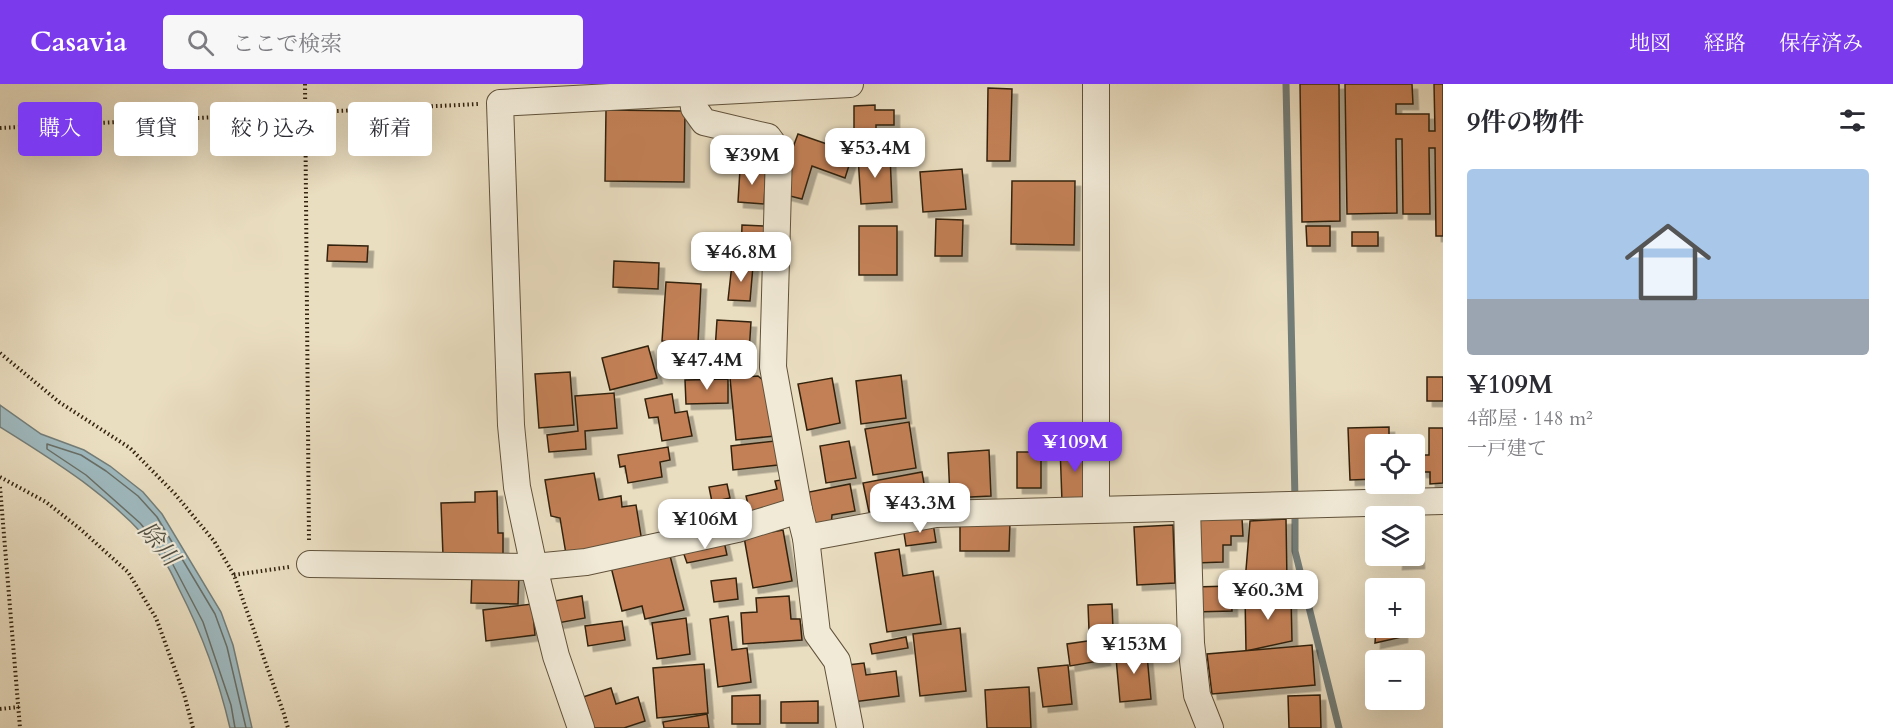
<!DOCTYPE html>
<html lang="ja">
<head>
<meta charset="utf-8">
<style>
	body { margin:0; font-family:Cardo,"Noto Serif JP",serif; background:#f7f7f7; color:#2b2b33; height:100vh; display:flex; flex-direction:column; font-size:22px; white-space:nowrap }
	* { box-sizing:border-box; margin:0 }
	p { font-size:20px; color:#7c7c81 }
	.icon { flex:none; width:33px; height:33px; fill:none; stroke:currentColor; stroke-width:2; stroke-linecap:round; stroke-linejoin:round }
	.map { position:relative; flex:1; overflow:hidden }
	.details { display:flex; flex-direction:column; background:#fff; width:450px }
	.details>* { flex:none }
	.banner { position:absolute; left:18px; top:18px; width:570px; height:54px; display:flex; gap:12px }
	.tools { position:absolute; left:1365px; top:350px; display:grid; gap:12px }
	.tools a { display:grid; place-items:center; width:60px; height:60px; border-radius:6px; background:#fff; box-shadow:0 6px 24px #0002; font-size:30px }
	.price { position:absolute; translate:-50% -51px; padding:0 14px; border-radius:12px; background:#fff; color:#222; font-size:20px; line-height:39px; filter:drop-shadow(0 2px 3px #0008) }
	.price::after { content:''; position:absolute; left:50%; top:36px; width:18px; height:14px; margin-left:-9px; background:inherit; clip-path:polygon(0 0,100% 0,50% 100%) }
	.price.on { background:#7c3aed; color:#fff }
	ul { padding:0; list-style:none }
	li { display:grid; align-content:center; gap:12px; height:318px; padding:0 24px }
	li+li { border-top:2px solid #e1e1e2 }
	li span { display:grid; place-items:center; height:186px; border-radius:6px; color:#555 }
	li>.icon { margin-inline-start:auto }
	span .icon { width:108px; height:108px; fill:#fffc; stroke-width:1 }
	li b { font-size:26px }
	h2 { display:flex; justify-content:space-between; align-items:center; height:72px; padding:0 24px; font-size:26px }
	.pill { padding:0 21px; border-radius:6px; background:#fff; box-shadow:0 6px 24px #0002; font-size:21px; line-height:54px }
	.pill.on { background:#7c3aed; color:#fff }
	header { display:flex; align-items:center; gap:36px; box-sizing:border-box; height:84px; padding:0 30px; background:#7c3aed; color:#fff }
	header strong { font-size:28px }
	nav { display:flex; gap:33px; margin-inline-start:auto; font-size:21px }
	.search { width:420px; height:54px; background:#f7f7f7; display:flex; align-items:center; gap:15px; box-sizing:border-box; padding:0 21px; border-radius:6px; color:#7c7c81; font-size:22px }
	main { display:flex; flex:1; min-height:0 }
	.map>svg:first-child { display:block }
	.water { fill:#9eb9bf; stroke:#737d78; stroke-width:1.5 }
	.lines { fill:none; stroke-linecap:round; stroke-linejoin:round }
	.shore { stroke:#686e66; stroke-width:1.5 }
	.stream { stroke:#737d78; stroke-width:7 }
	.building { fill:#c38056; stroke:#33230e; stroke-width:1.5; filter:url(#shadow) }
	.minor-casing { stroke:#61523b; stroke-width:28 }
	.path { stroke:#33230e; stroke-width:4; stroke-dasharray:1.5 3; stroke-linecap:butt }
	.minor { stroke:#f1ead7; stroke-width:26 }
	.labels { text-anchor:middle; stroke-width:4.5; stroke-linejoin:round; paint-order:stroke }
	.water-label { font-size:24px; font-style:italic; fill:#535043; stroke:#f1ead7 }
</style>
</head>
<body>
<header>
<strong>Casavia</strong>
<div class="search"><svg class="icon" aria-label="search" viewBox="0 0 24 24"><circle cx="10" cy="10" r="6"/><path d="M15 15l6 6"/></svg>ここで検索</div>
<nav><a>地図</a><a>経路</a><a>保存済み</a></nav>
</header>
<main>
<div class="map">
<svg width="1443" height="644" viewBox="0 0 1443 644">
	<defs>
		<filter id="shadow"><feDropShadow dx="5.5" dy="5.5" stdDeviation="0" flood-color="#0004"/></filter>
	</defs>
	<rect width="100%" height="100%" fill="#eadec1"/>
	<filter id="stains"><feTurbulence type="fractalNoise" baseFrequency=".00333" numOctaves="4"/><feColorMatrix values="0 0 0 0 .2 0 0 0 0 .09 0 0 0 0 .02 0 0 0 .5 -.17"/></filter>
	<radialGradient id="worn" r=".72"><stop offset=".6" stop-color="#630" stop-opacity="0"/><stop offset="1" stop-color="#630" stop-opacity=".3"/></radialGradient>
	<path class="water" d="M0,321L41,350L84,366L110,382L143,408L162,430L221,528L233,561L252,644H230C219,597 202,550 180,507C175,497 171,487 165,478C126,421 58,379 0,343Z"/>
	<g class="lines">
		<polyline class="shore" points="235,644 231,621 203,538 170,475 140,439 86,391 47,365 47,360 81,371 106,387 138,412 157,433 215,530 227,563 246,644"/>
		<g class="stream">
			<polyline points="1286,0 1295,416"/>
			<polyline points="1295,427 1295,467 1339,644"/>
		</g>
	</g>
	<g class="building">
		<polygon points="1300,0 1339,0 1340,137 1302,138"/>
		<polygon points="1345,0 1412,0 1413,20 1396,20 1396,30 1429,30 1429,47 1435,47 1434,0 1443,0 1443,152 1436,152 1435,64 1429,64 1430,130 1403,130 1402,55 1396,55 1397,129 1347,130"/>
		<polygon points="988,4 1012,5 1010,77 987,77"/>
		<polygon points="875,21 875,26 894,26 894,41 876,41 876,45 854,45 854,22"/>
		<polygon points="606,26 685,27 684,98 605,97"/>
		<polygon points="798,50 853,69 845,94 812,82 802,115 786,111 789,74"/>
		<polygon points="890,70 892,118 861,120 858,72"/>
		<polygon points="740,85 766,86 764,120 738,118"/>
		<polygon points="962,85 966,125 923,128 920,88"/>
		<polygon points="1012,97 1075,97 1074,161 1011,160"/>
		<polygon points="936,135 963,136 962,172 935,172"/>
		<polygon points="742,141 765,142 763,174 741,173"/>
		<rect x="859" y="142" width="38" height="49"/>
		<polygon points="1306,142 1330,142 1330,162 1307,162"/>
		<rect x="1352" y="148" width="26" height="14"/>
		<polygon points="328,161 368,162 367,178 327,177"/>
		<polygon points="614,177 659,179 658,205 613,203"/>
		<polygon points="732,180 753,182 750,217 728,216"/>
		<polygon points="666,198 701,200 698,259 662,257"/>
		<polygon points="717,236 751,238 748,284 714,282"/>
		<polygon points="648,262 657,294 610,306 602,274"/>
		<polygon points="570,288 574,341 539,344 535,290"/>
		<polygon points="901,291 906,334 861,340 856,297"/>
		<polygon points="758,292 764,297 775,352 736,356 730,294"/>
		<rect x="1427" y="293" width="16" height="24"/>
		<polygon points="832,294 840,339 807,346 798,300"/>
		<polygon points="728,295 728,319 686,320 685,296"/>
		<polygon points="614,309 617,344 585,347 586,365 549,368 547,351 578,347 575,312"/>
		<polygon points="672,310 675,329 687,327 692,352 662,357 658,333 649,334 645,315"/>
		<polygon points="909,338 916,384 873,391 865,345"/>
		<polygon points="1389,343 1389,360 1376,360 1376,395 1350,396 1348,344"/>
		<polygon points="1429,344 1443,344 1443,399 1430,400 1430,388 1421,388 1420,371 1429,371"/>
		<polygon points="775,357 778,381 733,386 731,362"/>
		<polygon points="849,357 856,394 826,399 820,362"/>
		<polygon points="1060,362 1089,362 1089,417 1062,418"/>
		<polygon points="668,363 670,376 660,378 662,393 628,399 625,382 620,383 618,371"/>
		<polygon points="989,366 991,412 950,414 948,369"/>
		<rect x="1017" y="368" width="24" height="36"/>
		<polygon points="922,388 927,417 869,428 863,399"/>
		<polygon points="594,389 599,416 621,412 622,423 636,421 642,458 566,470 560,434 551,432 545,396"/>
		<polygon points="786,395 791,418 751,433 746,412 777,405 775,397"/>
		<polygon points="727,400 730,414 712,418 709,403"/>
		<polygon points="850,400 855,427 832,431 831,443 811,447 804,409"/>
		<polygon points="497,407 498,449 503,449 503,471 443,472 441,419 475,418 475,408"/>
		<polygon points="1242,434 1243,452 1231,452 1231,461 1223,461 1223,478 1195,479 1194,436"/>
		<polygon points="1286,435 1287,498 1245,498 1250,437"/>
		<polygon points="933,439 936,458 906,462 903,443"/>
		<polygon points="960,439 1010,439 1009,467 960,467"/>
		<polygon points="1173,441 1175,499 1137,501 1134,443"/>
		<polygon points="783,446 792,497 753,504 744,453"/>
		<polygon points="1418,449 1419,479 1397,480 1398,471 1414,471 1414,450"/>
		<polygon points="723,453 727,471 687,479 681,462"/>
		<polygon points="668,464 684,526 645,535 642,522 622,527 610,479"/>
		<polygon points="899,465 903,492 933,487 941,540 887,548 875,469"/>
		<polygon points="472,489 519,490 518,520 471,519"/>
		<polygon points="736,494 738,515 714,518 711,497"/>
		<polygon points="1231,502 1232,527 1194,528 1194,503"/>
		<polygon points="1245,511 1291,511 1292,557 1246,567"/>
		<polygon points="582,512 585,534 558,539 554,517"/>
		<polygon points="789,512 791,535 800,535 802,556 743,560 741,529 757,528 756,514"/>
		<polygon points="532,520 535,551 486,557 483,526"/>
		<polygon points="1112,520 1113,545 1089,546 1088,521"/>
		<polygon points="728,532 732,566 747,564 751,598 718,603 710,535"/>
		<polygon points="686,534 690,570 657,575 652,539"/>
		<polygon points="622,537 625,556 588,562 585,542"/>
		<polygon points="1376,543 1402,543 1402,553 1375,559"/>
		<polygon points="960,544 966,607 920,612 913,550"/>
		<polygon points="906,553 908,564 872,570 870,560"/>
		<polygon points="1101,555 1105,576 1070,582 1067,560"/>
		<polygon points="1146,560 1151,615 1120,618 1116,574 1132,573 1131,561"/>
		<polygon points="1312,561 1315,601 1212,610 1207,570"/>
		<polygon points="864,579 866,591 896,587 899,612 853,618 848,581"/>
		<polygon points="704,580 708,629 657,634 653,584"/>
		<polygon points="1068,581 1072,620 1043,623 1038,584"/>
		<polygon points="1029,603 1031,644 987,644 985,606"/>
		<polygon points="611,604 616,620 638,613 645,637 624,644 593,644 583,613"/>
		<polygon points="760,611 760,640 732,640 732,612"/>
		<polygon points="1320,611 1321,644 1289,644 1288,612"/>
		<polygon points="818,617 818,639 781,639 781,618"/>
		<polygon points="707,630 709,644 664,644 663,638"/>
	</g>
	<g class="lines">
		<defs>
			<g id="minor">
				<polyline points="691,0 694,24 704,38 768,53 779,68 773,283 799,426 806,454 817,549 837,577 850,644"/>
				<polyline points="1096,0 1096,425"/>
				<polyline points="1187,424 1191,559 1197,611 1210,644"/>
				<polyline points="806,454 936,430 1443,417"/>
				<polyline points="310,480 534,483 586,478 737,445 799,426"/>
				<polyline points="581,644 556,572 534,483 517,403 511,341 500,19 850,0"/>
			</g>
		</defs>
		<use href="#minor" class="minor-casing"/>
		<g class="path">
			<polyline points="305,0 309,458"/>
			<polyline points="0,44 478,20"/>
			<polyline points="0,269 59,318 130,364 175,410 214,457 234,491 284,630 288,644"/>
			<polyline points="0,393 46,418 79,444 128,488 156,534 184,610 193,644"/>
			<polyline points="0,403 20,644"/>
			<polyline points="234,491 289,483"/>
			<polyline points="0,625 19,623"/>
		</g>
		<use href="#minor" class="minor"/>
	</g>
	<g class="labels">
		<g class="water-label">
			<text transform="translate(159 460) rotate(50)" y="8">除川</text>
		</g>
	</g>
	<rect width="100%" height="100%" filter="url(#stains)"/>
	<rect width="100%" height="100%" fill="url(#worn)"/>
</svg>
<div class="tools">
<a><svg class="icon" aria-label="locate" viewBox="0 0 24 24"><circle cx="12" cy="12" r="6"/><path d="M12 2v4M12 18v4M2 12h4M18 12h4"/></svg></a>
<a><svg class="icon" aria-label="layers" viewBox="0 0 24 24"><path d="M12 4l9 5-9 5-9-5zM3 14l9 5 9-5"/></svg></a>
<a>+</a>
<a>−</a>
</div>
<b class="price" style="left:875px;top:95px">¥53.4M</b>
<b class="price" style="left:752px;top:102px">¥39M</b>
<b class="price" style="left:741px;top:199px">¥46.8M</b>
<b class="price" style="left:707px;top:307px">¥47.4M</b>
<b class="price on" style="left:1075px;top:389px">¥109M</b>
<b class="price" style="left:920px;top:450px">¥43.3M</b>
<b class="price" style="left:705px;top:466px">¥106M</b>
<b class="price" style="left:1268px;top:537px">¥60.3M</b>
<b class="price" style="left:1134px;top:591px">¥153M</b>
<div class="banner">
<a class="pill on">購入</a>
<a class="pill">賃貸</a>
<a class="pill">絞り込み</a>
<a class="pill">新着</a>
</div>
</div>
<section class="details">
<h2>9件の物件<svg class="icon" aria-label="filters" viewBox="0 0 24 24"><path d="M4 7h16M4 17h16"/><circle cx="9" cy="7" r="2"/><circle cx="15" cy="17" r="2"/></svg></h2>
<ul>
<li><span style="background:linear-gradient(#a9c7e8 70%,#9aa5b1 0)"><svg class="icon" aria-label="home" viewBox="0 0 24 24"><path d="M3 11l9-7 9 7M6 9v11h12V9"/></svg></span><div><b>¥109M</b><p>4部屋 · 148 m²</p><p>一戸建て</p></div></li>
</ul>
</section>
</main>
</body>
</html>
